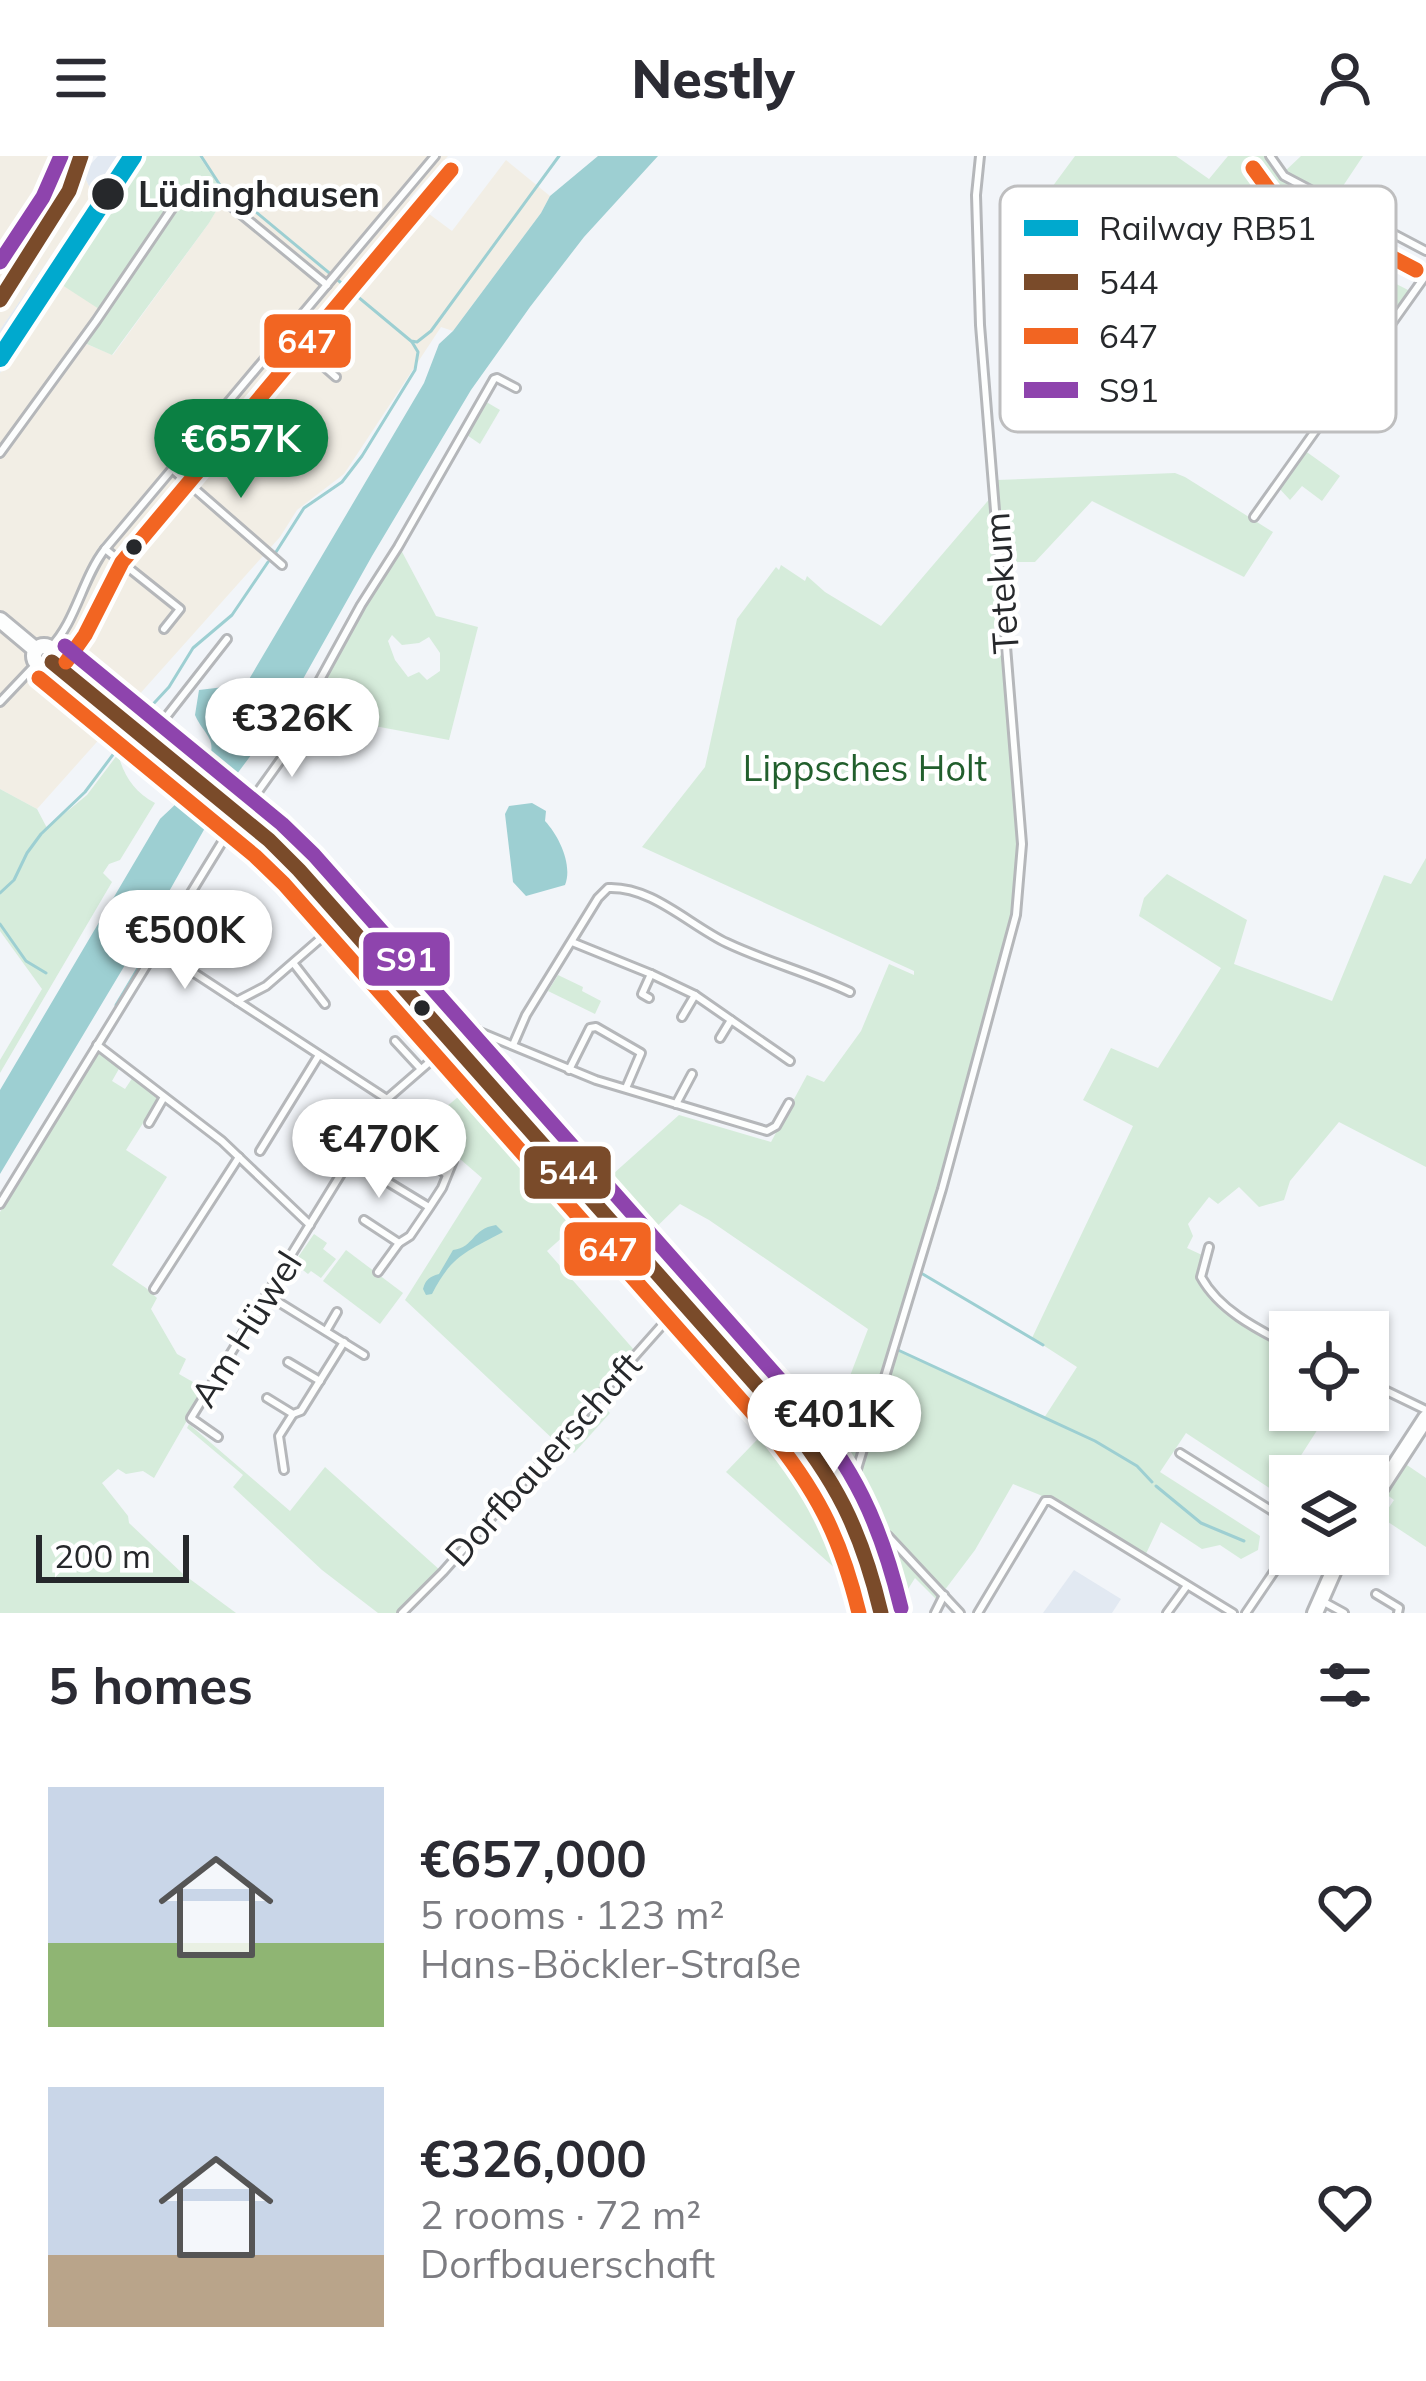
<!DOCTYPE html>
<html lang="en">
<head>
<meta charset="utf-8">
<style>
	body { margin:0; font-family:Mulish,sans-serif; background:#f7f7f7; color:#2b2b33; height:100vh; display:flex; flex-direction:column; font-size:45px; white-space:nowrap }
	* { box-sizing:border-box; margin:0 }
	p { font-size:39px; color:#7c7c81 }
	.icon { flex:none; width:66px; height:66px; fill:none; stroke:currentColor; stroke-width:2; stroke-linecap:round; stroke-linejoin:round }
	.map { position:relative; height:1457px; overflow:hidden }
	.sheet { display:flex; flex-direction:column; background:#fff; flex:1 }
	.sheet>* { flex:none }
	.tools { position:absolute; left:1269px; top:1155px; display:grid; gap:24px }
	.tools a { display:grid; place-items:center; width:120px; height:120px; border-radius:0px; background:#fff; box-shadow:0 3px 9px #0004; font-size:60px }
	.scale { position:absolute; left:36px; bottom:30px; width:153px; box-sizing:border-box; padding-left:12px; border:6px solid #26282b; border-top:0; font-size:33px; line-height:42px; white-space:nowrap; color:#26282b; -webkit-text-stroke:9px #fff; paint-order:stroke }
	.price { position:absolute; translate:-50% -102px; padding:0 27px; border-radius:42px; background:#fff; color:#222; font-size:39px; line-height:78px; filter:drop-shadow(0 3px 6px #0008) }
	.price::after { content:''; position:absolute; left:50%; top:72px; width:36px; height:27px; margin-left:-18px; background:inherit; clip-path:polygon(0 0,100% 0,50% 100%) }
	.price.selected { background:#0b8043; color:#fff }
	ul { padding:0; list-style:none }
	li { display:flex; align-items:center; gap:36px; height:300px; padding:0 48px }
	li span { display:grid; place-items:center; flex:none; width:336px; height:240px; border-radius:0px; color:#555 }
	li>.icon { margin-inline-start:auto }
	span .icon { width:144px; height:144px; fill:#fffc; stroke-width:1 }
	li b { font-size:51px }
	h2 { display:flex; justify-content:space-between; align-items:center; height:144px; padding:0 48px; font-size:51px }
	header { display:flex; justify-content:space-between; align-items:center; height:156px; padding:0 48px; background:#fff; font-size:54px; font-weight:800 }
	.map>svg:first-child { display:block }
	.industrial { fill:#f2eee5 }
	.built { fill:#e2e9f2 }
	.green { fill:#d6ecdb; fill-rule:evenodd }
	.water { fill:#9dcfd2 }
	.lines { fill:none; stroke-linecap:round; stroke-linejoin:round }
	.stream { stroke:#9dcfd2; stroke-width:3 }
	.minor-casing { stroke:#b5b7ba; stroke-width:12 }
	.tertiary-casing { stroke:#b5b7ba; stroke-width:15 }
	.primary-casing { stroke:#b5b7ba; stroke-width:20 }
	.minor { stroke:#fdfefe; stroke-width:6 }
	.tertiary { stroke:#fdfefe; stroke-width:9 }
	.primary { stroke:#fdfefe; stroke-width:14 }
	.bus-1-casing { stroke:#fff; stroke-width:24 }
	.bus-2-casing { stroke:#fff; stroke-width:24 }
	.bus-3-casing { stroke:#fff; stroke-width:24 }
	.bus-1 { stroke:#7a4b2a; stroke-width:15 }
	.bus-2 { stroke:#f26522; stroke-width:15 }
	.bus-3 { stroke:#8e44ad; stroke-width:15 }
	.rail-1-casing { stroke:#fff; stroke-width:27 }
	.rail-1 { stroke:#00a9ce; stroke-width:18 }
	.stop-dot { fill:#26282b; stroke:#fff; stroke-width:4.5 }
	.labels { text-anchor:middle; stroke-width:9; stroke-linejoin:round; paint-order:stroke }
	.stop-label { font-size:36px; font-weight:bold; fill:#26282b; stroke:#fff; text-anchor:start }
	.street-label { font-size:36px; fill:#26282b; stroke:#fff }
	.park-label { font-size:36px; fill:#225f2d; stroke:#fff }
	.key { fill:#fff; stroke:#bebebf; stroke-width:3 }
	.key-label { font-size:33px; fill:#26282b }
	.line-badge { stroke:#fff; stroke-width:4.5 }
	.badge-label { font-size:33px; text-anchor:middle; font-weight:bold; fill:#fff }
</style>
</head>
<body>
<header><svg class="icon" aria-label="menu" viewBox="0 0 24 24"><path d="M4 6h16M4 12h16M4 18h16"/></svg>Nestly<svg class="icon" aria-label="person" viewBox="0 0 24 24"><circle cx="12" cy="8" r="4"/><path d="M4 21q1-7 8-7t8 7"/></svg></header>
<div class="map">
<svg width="1426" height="1457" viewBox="0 0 1426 1457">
	<rect width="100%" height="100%" fill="#f2f5f9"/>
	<g class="industrial">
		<polygon points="0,0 84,0 83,17 93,39 0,174"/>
		<polygon points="199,0 448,0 409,43 452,75 506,4 550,40 541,57 453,175 441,171 344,318 297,354 280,381 37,653 0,633 0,217 59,126 100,153 79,185 113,199 209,67 224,41"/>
	</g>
	<g class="built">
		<polygon points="98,0 138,0 15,186 18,190 0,217 0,174 93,39 83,17"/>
		<polygon points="1074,1414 1121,1443 1112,1457 1043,1457"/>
	</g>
	<g class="green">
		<polygon points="138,0 199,0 225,40 209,67 112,199 80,185 99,153 59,127 18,190 15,187"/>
		<polygon points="1075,0 1176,0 1209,23 1228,0 1269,0 1282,18 1301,0 1363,0 1333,45 1325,42 1313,62 1308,83 1412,136 1381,179 1333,155 1348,124 1300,97 1293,128 1301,133 1296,164 1263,185 1286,148 1252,122 1272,90 1285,89 1321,41 1294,24 1181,175 1030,61"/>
		<polygon points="483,244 500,254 480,288 464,277"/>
		<polygon points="1304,294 1340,320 1322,345 1302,330 1290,344 1278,331"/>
		<polygon points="1175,317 1185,321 1273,376 1244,421 1092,345 1035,406 1002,406 996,324"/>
		<polygon points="992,340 1001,483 1020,687 1014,758 941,1033 894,1193 1044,1262 1077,1211 1032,1182 1133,970 1083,944 1111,892 1158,912 1221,812 1139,760 1144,742 1167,718 1247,764 1234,808 1332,845 1384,719 1411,728 1426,702 1426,1011 1339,966 1290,1025 1284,1044 1259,1051 1239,1031 1218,1048 1209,1041 1188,1068 1193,1080 1187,1092 1202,1099 1199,1121 1213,1143 1290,1191 1290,1254 1330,1254 1277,1337 1186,1277 1160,1316 1260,1380 1258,1394 1241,1403 1220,1389 1202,1393 1161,1366 1144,1402 1040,1339 1013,1328 975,1394 944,1435 896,1381 881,1371 862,1342 855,1318 847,1329 823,1290 868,1173 709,1064 680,1048 640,1087 594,1035 679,959 771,986 807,919 824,926 861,875 889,808 914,819 914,815 642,691 705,611 737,463 776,411 779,414 781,409 805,425 807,420 825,436 881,470"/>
		<path d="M400,392L436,460L478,471L449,584L332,562L316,538L363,449ZM392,479L402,489L419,487L429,481L440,497V515L427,524L419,516L408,521L395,504L388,485Z"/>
		<path d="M118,598C124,620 134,636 155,647L120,704L109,708L103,717L112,726L0,917V904L42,833L0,775V633L37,653L47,672L87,639Z"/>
		<path d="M415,803L431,824L441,823C448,833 440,841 435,850L407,825L389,806L402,812Z"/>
		<polygon points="558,819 583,831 582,835 601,845 595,858 548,835"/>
		<polygon points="99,894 120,911 112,925 125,933 133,921 155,938 157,945 126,994 167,1021 112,1109 146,1132 157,1142 151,1153 177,1198 186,1203 179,1218 205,1233 154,1322 143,1315 126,1318 118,1313 102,1327 128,1360 129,1367 183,1418 236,1457 0,1457 0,1056"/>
		<polygon points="476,926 592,1055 547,1095 635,1195 556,1286 405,1144 482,1022 431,978 452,959 446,951"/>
		<polygon points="314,1078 327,1087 323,1093 336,1103 321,1122 311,1115 308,1118 294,1107"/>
		<polygon points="346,1094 403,1137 380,1168 323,1125"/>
		<polygon points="596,1244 610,1257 574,1297 561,1284"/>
		<polygon points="779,1261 836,1336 857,1390 871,1444 726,1316"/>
		<polygon points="189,1268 290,1355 325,1311 441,1415 398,1457 378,1457 322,1414 233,1331 243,1319 187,1272"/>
		<polygon points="1401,1305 1426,1322 1426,1391 1382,1362 1394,1344 1382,1335"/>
		<polygon points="879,1380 894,1387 941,1439 937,1444 915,1422 901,1444 904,1457 892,1457 883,1418 869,1383"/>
	</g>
	<g class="water">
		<path d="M598,0H658L584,81L530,151L471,234L372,400L289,548L231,626L171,732L0,1018V934L160,663C176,648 220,609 210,584C206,575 199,569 195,559L199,534L241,529L248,525L424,227L439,188L453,175L541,57L550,40Z"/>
		<path d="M532,647L546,655L545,665C559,680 573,709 565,729L526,740L513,726L505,658L509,650Z"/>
		<path d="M496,1069L503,1076C466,1096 452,1099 432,1138L426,1139L423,1133C426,1123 429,1121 439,1118L453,1094C475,1091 471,1073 496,1069Z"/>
	</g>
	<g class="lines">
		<g class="stream">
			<polyline points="201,0 227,40 250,51 411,185 417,186 431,175 559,0"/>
			<polyline points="276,396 304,352 342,326 362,300 415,214 418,196 412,186"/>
			<polyline points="143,559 169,531 193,492 232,459 268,406"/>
			<polyline points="0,737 14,724 27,697 41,678 85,636 124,584"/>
			<polyline points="0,768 26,805 46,817"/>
			<polyline points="116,849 152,789"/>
			<polyline points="921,1117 1043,1189"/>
			<polyline points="898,1194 1095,1285 1137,1310 1152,1326"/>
			<polyline points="1156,1330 1201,1367 1244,1385"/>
		</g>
		<defs>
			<g id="minor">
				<polyline points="1270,0 1284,20 1426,95"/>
				<polyline points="286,177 336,221"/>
				<polyline points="0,297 96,165 180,41 192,40 230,49 327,129"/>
				<polyline points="172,313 282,409"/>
				<polyline points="1254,361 1426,119"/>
				<polyline points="105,393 180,453 164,473"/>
				<path d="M50,492C76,466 82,423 105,393L435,0"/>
				<polyline points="0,546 37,507"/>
				<polyline points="148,584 227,483"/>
				<polyline points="572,786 651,818 695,839 790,905"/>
				<polyline points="156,792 387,943"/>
				<polyline points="294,808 325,848"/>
				<polyline points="649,842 642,838 651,818"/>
				<polyline points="237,845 266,830 342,764"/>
				<polyline points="682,861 695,839"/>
				<polyline points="720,882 731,864"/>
				<polyline points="395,885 420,912"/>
				<polyline points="97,889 222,985 310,1069"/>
				<path d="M513,889L526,859L598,742L608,732C652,730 689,769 727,787C767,806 810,817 850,836"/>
				<polyline points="569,914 590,872 596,871 641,897 626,932"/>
				<polyline points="676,948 692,918"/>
				<polyline points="149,967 164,941"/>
				<polyline points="414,993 446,1018"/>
				<polyline points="260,995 319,899"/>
				<polyline points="350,1003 429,1051"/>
				<polyline points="0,1048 224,683 282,602 305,551 361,449 398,391 494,223 497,222 516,232"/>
				<polyline points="364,1064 399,1087"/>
				<path d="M1209,1091L1201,1121C1219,1154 1257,1173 1290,1190"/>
				<polyline points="378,1116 399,1087 410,1080 429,1052 442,1032 453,1005"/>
				<polyline points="154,1133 239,1001"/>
				<polyline points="267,1139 364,1199"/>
				<polyline points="326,1175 337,1156"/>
				<polyline points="288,1206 320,1225"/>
				<polyline points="1368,1226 1426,1254"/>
				<polyline points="267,1242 293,1258 301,1255 344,1186"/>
				<polyline points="218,1281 191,1262 387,943 463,877 475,874 596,924 767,975 776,970 789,947"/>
				<polyline points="1180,1297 1290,1366"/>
				<polyline points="284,1314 279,1280 293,1258"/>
				<path d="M879,1377C875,1355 854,1346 854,1323L942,1033L1016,759L1022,688L980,169L976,39L980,0"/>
				<polyline points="861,1380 879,1377 888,1380 960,1457"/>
				<polyline points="1376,1438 1399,1452 1398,1457"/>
				<polyline points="1324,1446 1344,1457"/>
				<polyline points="402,1457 443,1416 680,1149"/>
				<polyline points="935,1457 944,1439"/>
				<polyline points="978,1457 1045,1345 1050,1345 1233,1457"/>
				<polyline points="1167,1457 1186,1431"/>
				<polyline points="1246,1457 1290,1392"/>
			</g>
			<polyline id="tertiary" points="0,144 69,35 81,0"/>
			<g id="primary">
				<polyline points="0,464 36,494"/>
				<circle cx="44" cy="500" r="10"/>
				<path d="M52,506L269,684L299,714L781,1257C841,1327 861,1368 881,1457"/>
				<polyline points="467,902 465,887 472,874"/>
				<polyline points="1368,1351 1426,1262"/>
				<polyline points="1315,1457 1341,1398"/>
			</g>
		</defs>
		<use href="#minor" class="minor-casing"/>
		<use href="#tertiary" class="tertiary-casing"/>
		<use href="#primary" class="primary-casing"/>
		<use href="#minor" class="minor"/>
		<use href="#tertiary" class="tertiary"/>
		<use href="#primary" class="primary"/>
		<defs>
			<g id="bus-1">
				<polyline points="0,144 69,35 81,0"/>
				<path d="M52,506L269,684L299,714L781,1257C836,1324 861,1373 881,1457"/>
			</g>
			<g id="bus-2">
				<polyline points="1253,12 1272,38 1416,114"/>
				<polyline points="66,506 85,479 122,406 451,14"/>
				<path d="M39,522L255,700L284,728L765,1271C816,1333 840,1379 859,1457"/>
			</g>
			<g id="bus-3">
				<polyline points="0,106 43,41 61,0"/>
				<path d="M65,490L282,668L314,699L797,1243C854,1312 880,1365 901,1452"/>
			</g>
		</defs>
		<use href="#bus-1" class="bus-1-casing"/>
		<use href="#bus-2" class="bus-2-casing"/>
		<use href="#bus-3" class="bus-3-casing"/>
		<use href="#bus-1" class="bus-1"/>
		<use href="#bus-2" class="bus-2"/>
		<use href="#bus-3" class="bus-3"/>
		<defs>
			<polyline id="rail-1" points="0,202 133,0"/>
		</defs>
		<use href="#rail-1" class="rail-1-casing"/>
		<use href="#rail-1" class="rail-1"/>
	</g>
	<g class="stop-dot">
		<circle cx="108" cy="38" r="18"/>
		<circle cx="134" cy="391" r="10"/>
		<circle cx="422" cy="852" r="10"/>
	</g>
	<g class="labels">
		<g class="stop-label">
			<text x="138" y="51">Lüdinghausen</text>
		</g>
		<g class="street-label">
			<text transform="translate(1001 427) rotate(-94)" y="13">Tetekum</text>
			<text transform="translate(246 1173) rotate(-58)" y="13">Am Hüwel</text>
			<text transform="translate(543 1303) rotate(-48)" y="13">Dorfbauerschaft</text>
		</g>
		<g class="park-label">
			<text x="865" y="625">Lippsches Holt</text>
		</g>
	</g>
	<rect x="1000" y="30" width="396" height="246" rx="18" class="key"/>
	<rect x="1024" y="64" width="54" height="16" fill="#00a9ce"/>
	<rect x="1024" y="118" width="54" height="16" fill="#7a4b2a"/>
	<rect x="1024" y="172" width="54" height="16" fill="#f26522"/>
	<rect x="1024" y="226" width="54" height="16" fill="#8e44ad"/>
	<g class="key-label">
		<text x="1099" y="84">Railway RB51</text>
		<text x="1099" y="138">544</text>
		<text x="1099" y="192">647</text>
		<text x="1099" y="246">S91</text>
	</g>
	<g class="line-badge">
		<rect x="262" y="156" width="91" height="58" rx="12" fill="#f26522"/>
		<rect x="361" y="774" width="91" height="58" rx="12" fill="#8e44ad"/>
		<rect x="522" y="988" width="91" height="57" rx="12" fill="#7a4b2a"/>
		<rect x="562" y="1064" width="91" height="58" rx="12" fill="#f26522"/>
	</g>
	<g class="badge-label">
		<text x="307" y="197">647</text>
		<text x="406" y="815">S91</text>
		<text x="568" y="1028">544</text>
		<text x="608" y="1105">647</text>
	</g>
</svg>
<div class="tools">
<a><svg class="icon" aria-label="locate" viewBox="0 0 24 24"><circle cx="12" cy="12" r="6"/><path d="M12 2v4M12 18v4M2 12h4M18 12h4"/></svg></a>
<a><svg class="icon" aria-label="layers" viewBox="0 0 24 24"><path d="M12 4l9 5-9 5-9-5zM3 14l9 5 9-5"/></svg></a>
</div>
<div class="scale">200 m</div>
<b class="price selected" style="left:241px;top:345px">€657K</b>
<b class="price" style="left:292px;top:624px">€326K</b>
<b class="price" style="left:185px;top:836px">€500K</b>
<b class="price" style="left:379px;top:1045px">€470K</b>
<b class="price" style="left:834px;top:1320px">€401K</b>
</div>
<section class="sheet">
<h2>5 homes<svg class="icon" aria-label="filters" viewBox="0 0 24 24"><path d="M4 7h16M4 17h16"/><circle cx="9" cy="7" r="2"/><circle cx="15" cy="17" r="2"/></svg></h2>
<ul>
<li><span style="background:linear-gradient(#c9d6e8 65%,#8fb573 0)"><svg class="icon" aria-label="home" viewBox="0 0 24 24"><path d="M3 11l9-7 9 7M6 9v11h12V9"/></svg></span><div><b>€657,000</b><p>5 rooms · 123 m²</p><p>Hans-Böckler-Straße</p></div><svg class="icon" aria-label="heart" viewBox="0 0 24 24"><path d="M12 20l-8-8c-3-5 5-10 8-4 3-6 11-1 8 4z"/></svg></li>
<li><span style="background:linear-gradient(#c9d6e8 70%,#b9a48a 0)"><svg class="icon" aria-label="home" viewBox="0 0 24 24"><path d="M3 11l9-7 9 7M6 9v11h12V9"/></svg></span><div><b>€326,000</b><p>2 rooms · 72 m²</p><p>Dorfbauerschaft</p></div><svg class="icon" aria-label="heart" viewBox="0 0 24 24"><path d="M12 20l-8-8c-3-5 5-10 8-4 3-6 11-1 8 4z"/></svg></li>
</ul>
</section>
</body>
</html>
